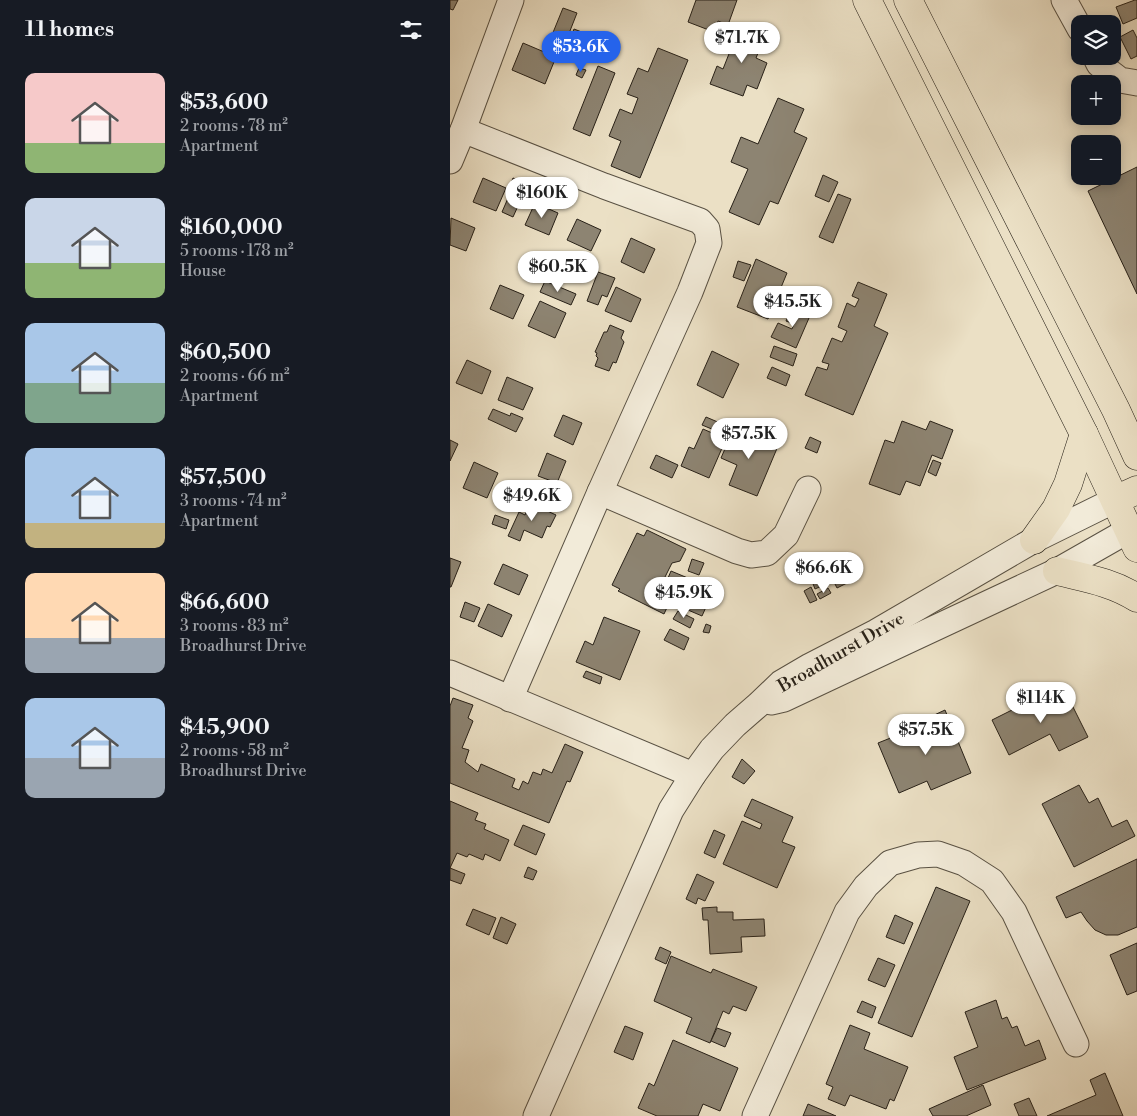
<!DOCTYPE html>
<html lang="en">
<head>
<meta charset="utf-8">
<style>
	body { margin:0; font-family:"Libre Bodoni",serif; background:#20242c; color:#f1f3f6; height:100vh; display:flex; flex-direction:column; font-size:19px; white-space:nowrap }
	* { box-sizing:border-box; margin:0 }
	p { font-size:16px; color:#9ea1a6 }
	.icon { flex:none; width:28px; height:28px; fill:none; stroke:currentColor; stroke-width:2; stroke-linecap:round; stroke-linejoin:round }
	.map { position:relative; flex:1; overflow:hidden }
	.drawer { display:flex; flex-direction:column; background:#171b24; width:450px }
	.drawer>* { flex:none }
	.tools { position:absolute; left:621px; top:15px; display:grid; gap:10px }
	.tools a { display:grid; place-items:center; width:50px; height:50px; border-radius:10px; background:#171b24; box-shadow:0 2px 12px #0003; font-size:25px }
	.price { position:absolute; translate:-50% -42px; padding:0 11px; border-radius:18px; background:#fff; color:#222; font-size:16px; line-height:32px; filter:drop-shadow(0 1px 2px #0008) }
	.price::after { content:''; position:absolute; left:50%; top:30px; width:15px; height:11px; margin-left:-8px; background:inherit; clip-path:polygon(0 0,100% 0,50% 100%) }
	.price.on { background:#2563eb; color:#fff }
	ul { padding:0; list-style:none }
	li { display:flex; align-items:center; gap:15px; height:125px; padding:0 25px }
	li span { display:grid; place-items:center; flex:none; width:140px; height:100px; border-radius:10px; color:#555 }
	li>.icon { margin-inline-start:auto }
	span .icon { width:60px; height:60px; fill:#fffc; stroke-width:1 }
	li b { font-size:21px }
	h2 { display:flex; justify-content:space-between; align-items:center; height:60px; padding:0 25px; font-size:21px }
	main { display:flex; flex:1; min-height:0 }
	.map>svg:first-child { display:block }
	.building { fill:#8d8472; stroke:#282118 }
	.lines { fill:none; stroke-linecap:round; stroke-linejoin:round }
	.minor-casing { stroke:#595143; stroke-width:27 }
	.major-casing { stroke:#282118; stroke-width:29 }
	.minor { stroke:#f2ebd9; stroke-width:25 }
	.major { stroke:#ebe0c5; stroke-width:28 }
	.labels { text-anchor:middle; stroke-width:4.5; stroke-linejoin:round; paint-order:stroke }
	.street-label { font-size:18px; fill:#282118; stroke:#f2ebd9 }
</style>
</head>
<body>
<main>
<section class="drawer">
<h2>11 homes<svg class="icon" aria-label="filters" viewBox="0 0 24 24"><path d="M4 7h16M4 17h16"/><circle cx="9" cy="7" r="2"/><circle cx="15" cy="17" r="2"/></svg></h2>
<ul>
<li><span style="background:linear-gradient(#f6c9c9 70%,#8fb573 0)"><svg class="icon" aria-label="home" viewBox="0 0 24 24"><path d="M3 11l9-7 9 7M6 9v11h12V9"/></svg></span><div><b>$53,600</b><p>2 rooms · 78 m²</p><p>Apartment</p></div></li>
<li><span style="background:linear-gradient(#c9d6e8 65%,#8fb573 0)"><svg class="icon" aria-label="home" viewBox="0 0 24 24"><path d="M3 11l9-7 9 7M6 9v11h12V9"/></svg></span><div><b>$160,000</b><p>5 rooms · 178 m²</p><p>House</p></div></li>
<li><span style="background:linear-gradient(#a9c7e8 60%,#7fa58c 0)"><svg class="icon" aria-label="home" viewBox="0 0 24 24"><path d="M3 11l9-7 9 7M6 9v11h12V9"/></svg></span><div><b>$60,500</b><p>2 rooms · 66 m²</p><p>Apartment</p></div></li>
<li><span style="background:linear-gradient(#a9c7e8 75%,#c2b280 0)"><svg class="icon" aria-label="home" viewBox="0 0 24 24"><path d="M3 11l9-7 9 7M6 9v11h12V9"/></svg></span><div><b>$57,500</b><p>3 rooms · 74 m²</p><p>Apartment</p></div></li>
<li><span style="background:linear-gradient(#ffd9b3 65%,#9aa5b1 0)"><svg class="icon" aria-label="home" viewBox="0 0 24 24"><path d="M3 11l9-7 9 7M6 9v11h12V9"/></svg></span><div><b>$66,600</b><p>3 rooms · 83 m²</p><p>Broadhurst Drive</p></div></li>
<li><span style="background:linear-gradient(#a9c7e8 60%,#9aa5b1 0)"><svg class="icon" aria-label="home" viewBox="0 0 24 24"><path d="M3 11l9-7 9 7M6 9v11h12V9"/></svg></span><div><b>$45,900</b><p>2 rooms · 58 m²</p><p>Broadhurst Drive</p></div></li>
</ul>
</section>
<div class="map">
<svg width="687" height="1116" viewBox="0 0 687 1116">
	<rect width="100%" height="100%" fill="#ebe0c5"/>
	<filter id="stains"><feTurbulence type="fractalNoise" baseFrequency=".004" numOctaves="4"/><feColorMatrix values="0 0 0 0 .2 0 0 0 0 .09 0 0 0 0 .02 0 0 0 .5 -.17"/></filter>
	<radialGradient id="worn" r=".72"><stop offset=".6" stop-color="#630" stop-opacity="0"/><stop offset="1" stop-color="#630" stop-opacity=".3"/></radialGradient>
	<g class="building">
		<polygon points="0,0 8,0 3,10 0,9"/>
		<polygon points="246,0 287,0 278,25 268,21 264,32 238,22"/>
		<polygon points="685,0 687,0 687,18 673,24 666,7"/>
		<polygon points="113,8 127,13 116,41 102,35"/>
		<polygon points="290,26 315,36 306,58 317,63 307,89 297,85 293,96 260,84 267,66 273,69"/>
		<polygon points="124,29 147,38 140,54 118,45"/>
		<polygon points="683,30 687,38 687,56 681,59 670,37"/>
		<polygon points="666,41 670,49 664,52 662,49 662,43"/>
		<polygon points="73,43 106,57 95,84 62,70"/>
		<polygon points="208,48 238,60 190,178 161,166 171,141 159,136 170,109 182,114 188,98 177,94 188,68 198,72"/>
		<polygon points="148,66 165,73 140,136 123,129"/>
		<polygon points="129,68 136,70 132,78 126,75"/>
		<polygon points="328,98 354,109 344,132 357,138 328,204 320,201 309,225 279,212 298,169 281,162 291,137 308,144"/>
		<polygon points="687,167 687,294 638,191"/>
		<polygon points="373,175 388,182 379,202 365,196"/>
		<polygon points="33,178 56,188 46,211 23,202"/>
		<polygon points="63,178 78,184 63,217 52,212 62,189 59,188"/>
		<polygon points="388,194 401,199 383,243 369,237"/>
		<polygon points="85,203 108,213 99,235 75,225"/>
		<polygon points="1,218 25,228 16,251 0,245"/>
		<polygon points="127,219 151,230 141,251 117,240"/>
		<polygon points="181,238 205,249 194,273 171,262"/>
		<polygon points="306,259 337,273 318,319 287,307"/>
		<polygon points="288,261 301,265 294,281 283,277"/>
		<polygon points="148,272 165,278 157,297 152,295 148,305 137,301"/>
		<polygon points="95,281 126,294 121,305 90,292"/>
		<polygon points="408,282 437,294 424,326 438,333 403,415 355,395 367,367 377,370 379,364 372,362 382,338 392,342 397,331 388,327 397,303 405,307 409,299 402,296"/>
		<polygon points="50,285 74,295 63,319 40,309"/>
		<polygon points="166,287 191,299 181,322 155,311"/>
		<polygon points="90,301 116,313 105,338 78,326"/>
		<polygon points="352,307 362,311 346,348 321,337 328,323 342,329 344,324 336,321 340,312 349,315"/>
		<polygon points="160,325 174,331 171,338 174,342 166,363 163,362 159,371 145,366 148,358 146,356 147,353 145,352 154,332 157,332"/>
		<polygon points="324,346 347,354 343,366 320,357"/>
		<polygon points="262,351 289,364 273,398 247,385"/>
		<polygon points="17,360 41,371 32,394 6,383"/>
		<polygon points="322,367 340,375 336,386 317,378"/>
		<polygon points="57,377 83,388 73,410 48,400"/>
		<polygon points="43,409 60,416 61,413 73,418 66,432 38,419"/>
		<polygon points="113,415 132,423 123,445 104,436"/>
		<polygon points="256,417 277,426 274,434 252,425"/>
		<polygon points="452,421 476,430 480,421 503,430 492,459 482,455 470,486 456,481 450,495 419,484 435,440 444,443"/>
		<polygon points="284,428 328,446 307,496 279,485 287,465 271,458"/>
		<polygon points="253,429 276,439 259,478 231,466 239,447 244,449"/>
		<polygon points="360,437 371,442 367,453 355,448"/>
		<polygon points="0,440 8,444 0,461"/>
		<polygon points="97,453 116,461 107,483 88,476"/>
		<polygon points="206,455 228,465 222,478 200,468"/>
		<polygon points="483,460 491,463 486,476 478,472"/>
		<polygon points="24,462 48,473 37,498 13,488"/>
		<polygon points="80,503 106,515 100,527 97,526 92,538 74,530 70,541 58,536 69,512 75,515"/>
		<polygon points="45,515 59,520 56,529 42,524"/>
		<polygon points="197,530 236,549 230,561 222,563 207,593 221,599 214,614 168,591 170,589 162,585 187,533 194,536"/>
		<polygon points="0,558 11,562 1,587 0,587"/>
		<polygon points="242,559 254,563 249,575 238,571"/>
		<polygon points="53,564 78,575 69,595 44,584"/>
		<polygon points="395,569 403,580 387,588 381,576"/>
		<polygon points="221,571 245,581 234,608 223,603 225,598 212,592"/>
		<polygon points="373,576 376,584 365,589 362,581"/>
		<polygon points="361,587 367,600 360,603 354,591"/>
		<polygon points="378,588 381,593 370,599 367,594"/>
		<polygon points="246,591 260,598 252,616 238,610"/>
		<polygon points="15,602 30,608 24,622 10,617"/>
		<polygon points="38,604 62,615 52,637 28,626"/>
		<polygon points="228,611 244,619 240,628 223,619"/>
		<polygon points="154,617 190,631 170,680 126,662 135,641 143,645"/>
		<polygon points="256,624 261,626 259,633 253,632"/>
		<polygon points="220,629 239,638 234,650 214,640"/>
		<polygon points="136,671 152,677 150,684 133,677"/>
		<polygon points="615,691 638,737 609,751 600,734 559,755 542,720 578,702 581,708"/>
		<polygon points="3,698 23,705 18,718 23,721 12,748 19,750 15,762 28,772 31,764 65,779 62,787 69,790 73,781 78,784 83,772 91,775 93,769 102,773 115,744 133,752 120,782 117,781 99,823 0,783 0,706"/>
		<polygon points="495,710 521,773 481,790 477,781 449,793 428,743 453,733 455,737 484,725 480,717"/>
		<polygon points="292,759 305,771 294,784 282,777"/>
		<polygon points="629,785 639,803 648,798 662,827 677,820 685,836 624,867 592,804"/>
		<polygon points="302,799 343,817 332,842 345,847 327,888 273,864 292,821 310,829 312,824 294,816"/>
		<polygon points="0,801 28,813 25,820 36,824 34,829 59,840 50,861 35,854 33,860 19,854 17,857 7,853 0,868 15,874 11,884 0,880"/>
		<polygon points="73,825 95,834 86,855 64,845"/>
		<polygon points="264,830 275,835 265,858 254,853"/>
		<polygon points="687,859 687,927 668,935 656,935 645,930 637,921 631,912 616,918 606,897"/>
		<polygon points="78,867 87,871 83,880 74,877"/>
		<polygon points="247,874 264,882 255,901 248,898 246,904 236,899"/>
		<polygon points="486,887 520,901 462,1037 428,1023"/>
		<polygon points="267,907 267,912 283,912 283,920 314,919 315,936 291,937 292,952 260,954 258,920 253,920 252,908"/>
		<polygon points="23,909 46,918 39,935 16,925"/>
		<polygon points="445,915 463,923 454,944 436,937"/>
		<polygon points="51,917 66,924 57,944 43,938"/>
		<polygon points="687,943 687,991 677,995 660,955"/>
		<polygon points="210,947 221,952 216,964 205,959"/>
		<polygon points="221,956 261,973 263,969 307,987 296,1011 283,1006 279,1014 273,1011 260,1043 236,1033 242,1018 204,1001"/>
		<polygon points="428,958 445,965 435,987 418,980"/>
		<polygon points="546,1000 552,1019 557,1017 562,1028 567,1026 575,1046 589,1040 596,1059 517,1090 504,1057 528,1047 515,1012"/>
		<polygon points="412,1001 426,1007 422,1018 407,1012"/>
		<polygon points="400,1025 420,1033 414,1049 458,1067 444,1101 440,1099 436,1109 400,1095 395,1106 378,1099 383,1087 376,1084"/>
		<polygon points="175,1026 193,1033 183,1060 164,1052"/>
		<polygon points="267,1028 281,1033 275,1047 261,1041"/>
		<polygon points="223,1040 288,1068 270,1111 253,1104 248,1116 207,1116 188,1108 199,1083 204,1086"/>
		<polygon points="655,1073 673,1116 597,1116 646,1095 640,1080"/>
		<polygon points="533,1085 541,1105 516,1116 483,1116 479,1109"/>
		<polygon points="579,1098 587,1116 569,1116 564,1104"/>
		<polygon points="358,1104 386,1116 353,1116"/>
	</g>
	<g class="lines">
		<defs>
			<g id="minor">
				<polyline points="614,0 630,29"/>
				<polyline points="645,56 649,64 670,80 687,83"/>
				<polyline points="13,130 61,0"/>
				<polyline points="0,161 13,130 154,186 250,221 257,229 259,243 240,292 150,492 60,699"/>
				<polyline points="150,492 287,551 301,555 317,553 336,535 358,489"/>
				<polyline points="0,673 243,775"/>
				<polyline points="321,702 334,699 453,643 607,571 679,530"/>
				<polyline points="86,1116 221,810 243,775 262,749 285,725 308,705 331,683 360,666 426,632 584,540 665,500"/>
				<polyline points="305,1116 397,912 416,886 440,863 468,855 488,854 514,863 542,881 564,912 626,1044"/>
			</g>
			<g id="major">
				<polyline points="417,0 634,434 687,548"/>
				<polyline points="458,0 666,410 687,456"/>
				<polyline points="665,500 687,490"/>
				<polyline points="584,540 606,509 618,484 634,434"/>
				<path d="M607,571C635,578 662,582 687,598"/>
			</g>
		</defs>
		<use href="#minor" class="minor-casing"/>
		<use href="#major" class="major-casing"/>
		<use href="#minor" class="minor"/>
		<use href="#major" class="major"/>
	</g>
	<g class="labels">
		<g class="street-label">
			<text transform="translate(391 652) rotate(-30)" y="6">Broadhurst Drive</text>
		</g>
	</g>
	<rect width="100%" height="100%" filter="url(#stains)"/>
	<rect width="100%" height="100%" fill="url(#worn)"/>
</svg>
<div class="tools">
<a><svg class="icon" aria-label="layers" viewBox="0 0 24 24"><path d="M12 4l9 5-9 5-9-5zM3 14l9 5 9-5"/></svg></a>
<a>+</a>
<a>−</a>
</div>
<b class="price" style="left:292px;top:64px">$71.7K</b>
<b class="price on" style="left:131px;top:73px">$53.6K</b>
<b class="price" style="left:92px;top:219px">$160K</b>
<b class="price" style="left:108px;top:293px">$60.5K</b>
<b class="price" style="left:343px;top:328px">$45.5K</b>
<b class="price" style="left:299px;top:460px">$57.5K</b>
<b class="price" style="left:82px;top:522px">$49.6K</b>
<b class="price" style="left:374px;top:594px">$66.6K</b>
<b class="price" style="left:234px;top:619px">$45.9K</b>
<b class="price" style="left:591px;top:724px">$114K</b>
<b class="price" style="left:476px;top:756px">$57.5K</b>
</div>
</main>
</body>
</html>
